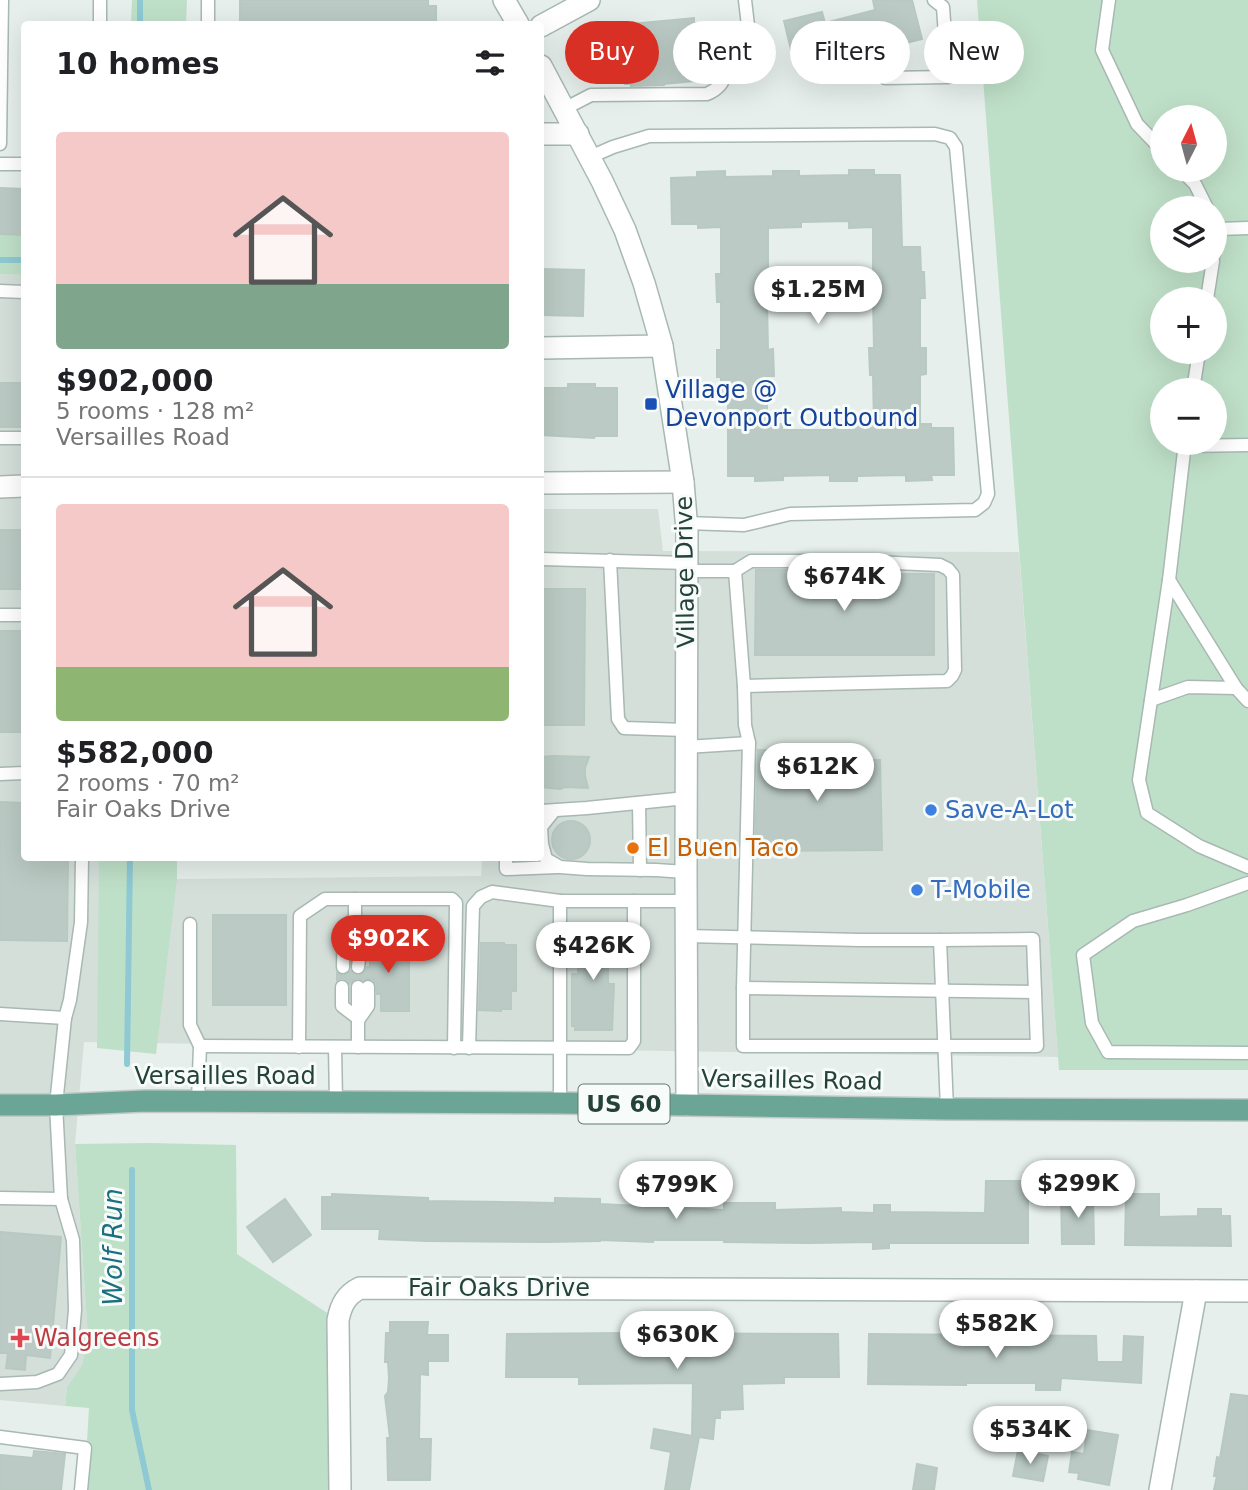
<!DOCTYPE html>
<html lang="en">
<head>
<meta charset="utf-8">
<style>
	body { margin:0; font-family:"DejaVu Sans",sans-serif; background:#f2f2f2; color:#202124; height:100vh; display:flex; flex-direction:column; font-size:26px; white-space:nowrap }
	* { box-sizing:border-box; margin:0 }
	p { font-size:23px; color:#757577 }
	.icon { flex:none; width:38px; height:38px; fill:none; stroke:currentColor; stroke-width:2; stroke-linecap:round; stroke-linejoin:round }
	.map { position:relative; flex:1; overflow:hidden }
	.drawer { position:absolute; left:21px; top:21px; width:523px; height:840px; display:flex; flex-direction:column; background:#fff; border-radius:7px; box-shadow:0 7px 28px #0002 }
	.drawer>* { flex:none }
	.hud { position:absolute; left:565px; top:21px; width:578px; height:63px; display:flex; gap:14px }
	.needle { width:46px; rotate:6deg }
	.controls { position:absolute; left:1150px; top:105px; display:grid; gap:14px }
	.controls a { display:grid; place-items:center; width:77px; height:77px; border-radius:50%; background:#fff; box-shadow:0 7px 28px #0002; font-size:35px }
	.price { position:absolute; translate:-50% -60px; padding:0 16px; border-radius:24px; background:#fff; color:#222; font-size:23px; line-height:46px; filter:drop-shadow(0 2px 4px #0008) }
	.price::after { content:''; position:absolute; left:50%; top:42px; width:21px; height:16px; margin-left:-10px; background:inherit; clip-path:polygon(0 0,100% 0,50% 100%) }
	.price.selected { background:#d93025; color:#fff }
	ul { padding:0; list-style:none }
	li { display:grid; align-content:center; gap:14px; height:371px; padding:0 35px }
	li+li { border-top:2px solid #e0e0e0 }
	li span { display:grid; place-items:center; height:217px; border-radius:7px; color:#555 }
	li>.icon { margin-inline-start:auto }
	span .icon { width:126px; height:126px; fill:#fffc; stroke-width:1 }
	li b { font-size:30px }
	h2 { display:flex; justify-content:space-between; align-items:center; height:84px; padding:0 35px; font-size:30px }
	.tag { padding:0 24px; border-radius:32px; background:#fff; box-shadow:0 7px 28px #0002; font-size:24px; line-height:63px }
	.tag.selected { background:#d93025; color:#fff }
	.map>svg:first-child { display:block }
	.built { fill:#d4dfda }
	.green { fill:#bfe0c8; fill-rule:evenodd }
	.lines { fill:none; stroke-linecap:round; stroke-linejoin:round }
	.stream { stroke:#8ec9d4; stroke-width:6 }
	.building { fill:#bbcac4; stroke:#b8c9c2; stroke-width:2; fill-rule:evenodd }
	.service-casing { stroke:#a8b8b2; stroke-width:15 }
	.minor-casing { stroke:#a8b8b2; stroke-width:24 }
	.primary-casing { stroke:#c2cac8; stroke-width:24 }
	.service { stroke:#fff; stroke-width:12 }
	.minor { stroke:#fff; stroke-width:21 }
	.primary { stroke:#6aa596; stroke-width:21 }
	.transit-dot { fill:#1a4fb4; stroke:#f7fbf9; stroke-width:2.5 }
	.shop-dot { fill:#3f7fe0; stroke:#f7fbf9; stroke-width:2.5 }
	.food-dot { fill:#e8710a; stroke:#f7fbf9; stroke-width:2.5 }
	.health-dot { fill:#e0444e; stroke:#f7fbf9; stroke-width:2.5 }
	.labels { text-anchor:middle; stroke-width:6; stroke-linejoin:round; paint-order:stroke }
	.shield { fill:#f7fbf9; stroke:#637a73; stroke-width:2 }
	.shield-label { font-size:23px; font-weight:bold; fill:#24423a }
	.transit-label { font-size:24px; fill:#164399; stroke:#f7fbf9; text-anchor:start }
	.street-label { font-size:24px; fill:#24423a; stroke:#f7fbf9 }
	.shop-label { font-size:24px; fill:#366cbe; stroke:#f7fbf9; text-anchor:start }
	.food-label { font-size:24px; fill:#c56008; stroke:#f7fbf9; text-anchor:start }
	.health-label { font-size:24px; fill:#be3a42; stroke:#f7fbf9; text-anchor:start }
	.water-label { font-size:26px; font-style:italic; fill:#1c6f80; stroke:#f7fbf9 }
</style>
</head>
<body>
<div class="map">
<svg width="1248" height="1490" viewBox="0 0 1248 1490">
	<rect width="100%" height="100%" fill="#e6efeb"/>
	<polygon class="built" points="0,274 24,275 24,858 177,858 177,879 481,876 482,858 541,858 541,509 658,509 663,551 1019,552 1058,1057 84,1042 75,1144 88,1338 82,1365 67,1387 65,1406 0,1400"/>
	<g class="green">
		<polygon points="132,0 187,0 186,24 131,24"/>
		<path d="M977,0H1248V1070H1059ZM1162,117H1214V170H1162ZM1162,208H1214V261H1162ZM1162,299H1214V352H1162ZM1162,390H1214V443H1162Z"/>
		<polygon points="24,234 24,275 0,274 0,235"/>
		<polygon points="99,858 177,858 177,879 156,1054 97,1048"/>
		<polygon points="150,1143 236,1145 237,1254 338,1320 340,1490 84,1490 89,1408 65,1406 67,1387 82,1365 88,1338 75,1144"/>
	</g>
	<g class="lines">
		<g class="stream">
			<polyline points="140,24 140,0"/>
			<polyline points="0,260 24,260"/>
			<polyline points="127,1064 130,858"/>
			<polyline points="132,1170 132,1410 149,1490"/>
		</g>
	</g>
	<g class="building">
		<polygon points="240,0 428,0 428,6 436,6 436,24 240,24"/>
		<polygon points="873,0 912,0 922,39 796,70 784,21 822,12 825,23 875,10"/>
		<polygon points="694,18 694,23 697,23 703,76 693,77 694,81 664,84 664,85 631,86 631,84 625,84 623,66 616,67 614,49 621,48 620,30 622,30 621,25"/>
		<path d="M849,170H874V175H900L902,247H920L921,272H924L925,298H920V348H926V374L920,375V424H931V428H953L954,475H931L932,480L906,481V475L857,476V481H830V475L783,476V480L755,481V476H728V402H721V377H717V350H721V302H717L716,274H721V227L698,228V224H672L671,178L697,177V172L725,171V177L773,176V171H799V176L849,175ZM849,221V228L873,227V273L868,272L869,300L873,301L874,348H869L870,375H873L874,425H830V430H782V424L767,425V376H774L773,349L768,350L767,300H772V273H768V228L801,227V222Z"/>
		<polygon points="0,188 24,189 24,235 0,234"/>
		<polygon points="541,269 584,270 583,316 541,315"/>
		<rect x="0" y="383" width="24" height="44"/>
		<polygon points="568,384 595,384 595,388 617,388 617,436 595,436 594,438 541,435 541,388 568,388"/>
		<rect x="0" y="530" width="24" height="59"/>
		<polygon points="756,570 850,570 850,574 934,574 934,655 755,655"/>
		<polygon points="541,589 585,589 584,725 541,725"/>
		<rect x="0" y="631" width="24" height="101"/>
		<polygon points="758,750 811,750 811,761 880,760 882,850 755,851"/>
		<polygon points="553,756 589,757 585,768 585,776 588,788 565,787 560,789 541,787 541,757"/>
		<polygon points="0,802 24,803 24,858 68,858 67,941 0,940"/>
		<circle cx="571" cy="840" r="19"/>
		<rect x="213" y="915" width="73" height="90"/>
		<polygon points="584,923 608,923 608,984 614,984 612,1030 575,1030 575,1026 572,1026 572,974 578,974 578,946 584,946"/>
		<polygon points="481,943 504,943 505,945 516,945 516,991 511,991 511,1009 501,1009 501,1011 479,1010"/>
		<polygon points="370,944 409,944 409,1011 381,1011 381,994 377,994 376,983 372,979 363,980 357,978 353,980 350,984 346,979 341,978 337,980 337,973 343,976 351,971 358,976 364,973 367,967 370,967"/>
		<polygon points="986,1181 1025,1181 1025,1194 1028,1194 1028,1243 889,1243 889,1248 873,1249 873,1242 808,1243 724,1242 724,1240 653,1240 653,1242 600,1240 600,1241 547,1242 426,1241 379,1239 380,1229 322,1229 322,1197 332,1197 332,1194 428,1198 428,1201 503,1202 555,1203 555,1198 600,1199 600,1204 724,1210 724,1203 775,1203 775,1210 841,1208 841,1212 874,1213 874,1205 890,1205 890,1212 985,1213"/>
		<polygon points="1126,1194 1159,1194 1159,1217 1198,1216 1198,1209 1221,1209 1221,1216 1230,1216 1231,1246 1125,1245"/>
		<polygon points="1061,1195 1093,1195 1094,1244 1062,1244"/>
		<polygon points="285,1199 311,1235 273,1262 247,1227"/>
		<polygon points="0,1232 61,1237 50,1358 26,1355 25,1370 6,1368 8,1353 0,1353"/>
		<polygon points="390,1322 428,1322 427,1335 448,1335 448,1361 428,1361 428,1375 420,1374 419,1439 431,1439 430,1480 388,1480 387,1438 390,1438 385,1396 388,1392 389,1378 388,1362 385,1362 386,1333 390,1333"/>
		<polygon points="629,1333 838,1334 839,1377 784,1377 784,1383 742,1384 743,1409 720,1410 720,1418 715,1418 713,1439 699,1437 689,1490 665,1490 671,1452 651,1448 654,1429 692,1436 693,1383 579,1384 579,1377 506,1377 507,1334"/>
		<polygon points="869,1334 1096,1336 1097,1362 1123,1362 1124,1336 1143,1337 1141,1383 1061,1378 1060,1390 1036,1390 1036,1383 966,1383 966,1385 868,1384"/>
		<polygon points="1231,1394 1248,1396 1248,1490 1214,1490 1217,1476 1214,1476 1217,1457 1220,1458"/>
		<polygon points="1087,1430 1118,1435 1109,1485 1078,1479 1079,1473 1069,1472 1072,1452 1084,1454"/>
		<polygon points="1018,1450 1048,1456 1043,1481 1013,1476"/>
		<polygon points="34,1451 65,1454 61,1490 0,1490 0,1455 33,1458"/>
		<polygon points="917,1464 937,1468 934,1490 913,1490"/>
	</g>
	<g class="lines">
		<defs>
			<g id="service">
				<polyline points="208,0 208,24"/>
				<polyline points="1109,0 1102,50 1137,124 1162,150"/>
				<polyline points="100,24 100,0"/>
				<polyline points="885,78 948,77 943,7 934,0"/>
				<path d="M564,109L591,95L707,94C734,83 725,59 721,37L749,34L745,0"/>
				<polyline points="0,144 2,0"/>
				<polyline points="590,157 613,147 649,136 935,134 950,138 956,147 988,494 984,503 975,510 790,514 744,525 686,523"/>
				<polyline points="0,164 24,164"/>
				<polyline points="1181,170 1195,184 1207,208"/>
				<polyline points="1214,222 1218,229 1214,254"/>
				<polyline points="1218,229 1248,228"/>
				<polyline points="0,291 24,292"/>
				<polyline points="1207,299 1213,261"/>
				<polyline points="1193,390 1199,352"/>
				<polyline points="0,438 24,438"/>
				<polyline points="1185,443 1169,580 1139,780 1147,813 1199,846 1248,867"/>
				<polyline points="1184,446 1248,445"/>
				<polyline points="541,559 687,563"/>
				<polyline points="610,560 618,719 624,728 686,730"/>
				<polyline points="687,571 735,571 744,686 745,725 749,743 743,988 743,1046 1037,1046 1033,939 940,940"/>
				<polyline points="735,571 751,561 851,561 940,565 948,569 953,575 955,670 952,676 947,681 744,686"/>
				<polyline points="1169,580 1236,688 1248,701"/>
				<polyline points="0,615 24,615"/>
				<polyline points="1151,700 1188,687 1236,688"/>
				<polyline points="686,747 749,743"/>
				<polyline points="0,774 24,773"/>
				<polyline points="639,803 640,870"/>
				<polyline points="541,811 587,808 686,798"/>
				<polyline points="553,812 541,827 542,844 546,859 560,867 587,869 656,870 686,872"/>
				<polyline points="506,858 506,869 557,867"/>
				<polyline points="1248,883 1187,905 1133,921 1083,955 1092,1023 1108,1052 1248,1053"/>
				<polyline points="355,899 355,918 363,928 358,967"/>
				<polyline points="190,924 190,1025 200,1046 198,1101"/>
				<polyline points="685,936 860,940 940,940 947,1109"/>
				<polyline points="343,967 344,928 355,918"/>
				<polyline points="342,987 342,1006 359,1019 368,1006 368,987"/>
				<polyline points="743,988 1035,992"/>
				<polyline points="0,1014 65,1018"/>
				<polyline points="200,1046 629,1048 634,1041 634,901"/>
				<polyline points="299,1047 300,916 325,899 452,899 456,903 454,1048"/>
				<polyline points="335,1047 336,1102"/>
				<polyline points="358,1047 358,987"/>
				<polyline points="469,1048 473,906 481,897 492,892 560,901"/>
				<polyline points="560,1103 560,901 686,901"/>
				<polyline points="0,1198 61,1199 56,1105 65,1018 70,1000 81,922 82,858"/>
				<polyline points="0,1384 37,1382 58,1374 71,1355 75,1310 73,1240 61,1199"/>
				<polyline points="0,1437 85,1448 81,1490"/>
			</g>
			<g id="minor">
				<polyline points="504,0 518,24"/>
				<polyline points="541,26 589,0"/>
				<polyline points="541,66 602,181 625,230 644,283 662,346 683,482 687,531 686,872 687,1105"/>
				<polyline points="541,134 578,134"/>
				<polyline points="541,348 662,346"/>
				<polyline points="541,483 683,482"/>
				<polyline points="0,487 24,486"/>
				<path d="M340,1490L338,1320C341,1305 346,1295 360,1288L1248,1291"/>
				<polyline points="1160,1490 1196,1291"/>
			</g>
			<polyline id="primary" points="0,1105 56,1105 145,1101 560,1103 947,1109 1248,1110"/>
		</defs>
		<use href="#service" class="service-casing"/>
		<use href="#minor" class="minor-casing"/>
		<use href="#primary" class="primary-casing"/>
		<use href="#service" class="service"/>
		<use href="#minor" class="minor"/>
		<use href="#primary" class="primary"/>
	</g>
	<rect class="transit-dot" x="644" y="397" width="14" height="14" rx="3.5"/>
	<g class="shop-dot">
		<circle cx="931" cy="810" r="7"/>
		<circle cx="917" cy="890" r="7"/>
	</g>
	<circle class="food-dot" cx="633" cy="848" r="7"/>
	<path class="health-dot" d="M16.5 1327.5h7v7h7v7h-7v7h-7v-7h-7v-7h7z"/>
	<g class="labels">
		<rect class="shield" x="578.5" y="1084.5" width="91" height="39" rx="5"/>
		<g class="shield-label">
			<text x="624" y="1112">US 60</text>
		</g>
		<g class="transit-label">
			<text x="665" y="398">Village @<tspan x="665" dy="28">Devonport Outbound</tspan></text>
		</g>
		<g class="street-label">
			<text transform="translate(685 572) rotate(-91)" y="8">Village Drive</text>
			<text x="225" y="1084">Versailles Road</text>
			<text transform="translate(792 1080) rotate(1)" y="8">Versailles Road</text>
			<text x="499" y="1296">Fair Oaks Drive</text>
		</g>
		<g class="shop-label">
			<text x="945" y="818">Save-A-Lot</text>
			<text x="931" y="898">T-Mobile</text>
		</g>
		<g class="food-label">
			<text x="647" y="856">El Buen Taco</text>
		</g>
		<g class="health-label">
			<text x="34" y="1346">Walgreens</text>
		</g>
		<g class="water-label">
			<text transform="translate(113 1247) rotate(-90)" y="9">Wolf Run</text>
		</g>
	</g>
</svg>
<div class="controls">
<a><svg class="needle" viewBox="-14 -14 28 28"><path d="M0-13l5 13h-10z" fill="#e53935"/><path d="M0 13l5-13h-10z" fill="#757577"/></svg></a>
<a><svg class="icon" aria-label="layers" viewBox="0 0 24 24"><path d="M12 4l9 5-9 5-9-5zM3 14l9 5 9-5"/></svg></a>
<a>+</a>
<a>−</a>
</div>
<b class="price" style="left:818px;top:326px">$1.25M</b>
<b class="price" style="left:844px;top:613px">$674K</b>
<b class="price" style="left:817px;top:803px">$612K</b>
<b class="price selected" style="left:388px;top:975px">$902K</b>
<b class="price" style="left:593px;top:982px">$426K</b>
<b class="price" style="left:1078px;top:1220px">$299K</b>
<b class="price" style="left:676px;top:1221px">$799K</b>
<b class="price" style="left:996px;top:1360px">$582K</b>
<b class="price" style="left:677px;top:1371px">$630K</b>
<b class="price" style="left:1030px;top:1466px">$534K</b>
<div class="hud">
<a class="tag selected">Buy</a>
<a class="tag">Rent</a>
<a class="tag">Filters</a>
<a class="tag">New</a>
</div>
<section class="drawer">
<h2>10 homes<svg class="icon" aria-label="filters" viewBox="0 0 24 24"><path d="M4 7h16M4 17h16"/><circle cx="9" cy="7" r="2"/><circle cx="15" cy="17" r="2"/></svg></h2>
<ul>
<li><span style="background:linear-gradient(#f6c9c9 70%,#7fa58c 0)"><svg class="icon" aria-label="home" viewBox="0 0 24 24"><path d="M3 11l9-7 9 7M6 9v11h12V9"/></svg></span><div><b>$902,000</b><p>5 rooms · 128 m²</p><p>Versailles Road</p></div></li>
<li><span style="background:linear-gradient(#f6c9c9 75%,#8fb573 0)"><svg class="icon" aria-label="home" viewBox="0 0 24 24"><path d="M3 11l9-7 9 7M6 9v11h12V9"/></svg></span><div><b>$582,000</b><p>2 rooms · 70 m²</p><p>Fair Oaks Drive</p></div></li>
</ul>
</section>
</div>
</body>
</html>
